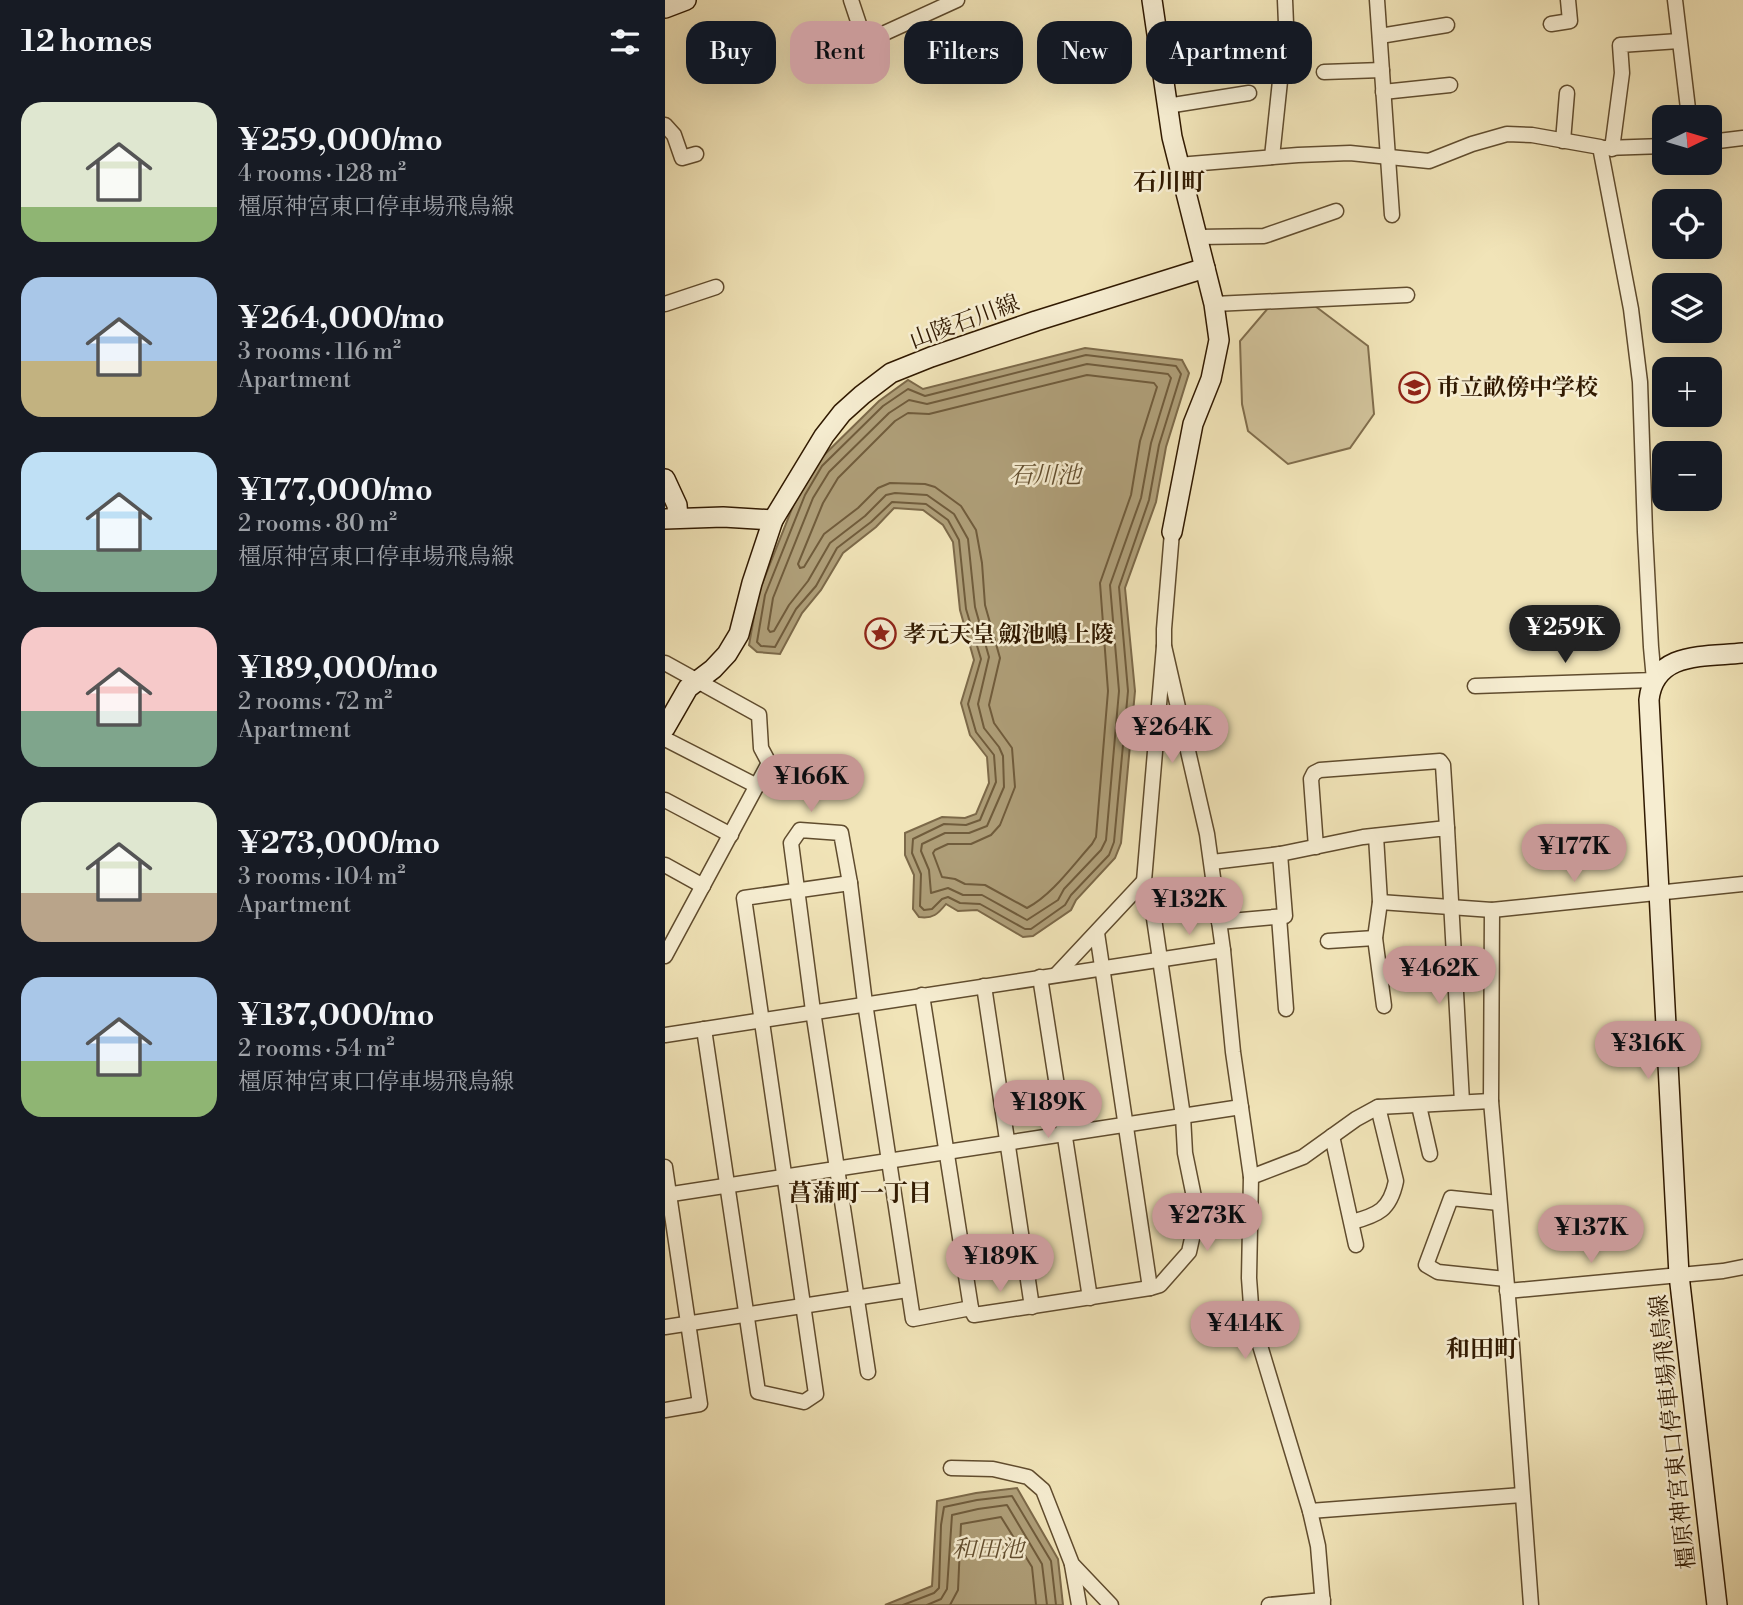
<!DOCTYPE html>
<html lang="en">
<head>
<meta charset="utf-8">
<style>
	body { margin:0; font-family:"Libre Bodoni","Noto Serif JP",serif; background:#242831; color:#f1f3f6; height:100vh; display:flex; flex-direction:column; font-size:26px; white-space:nowrap }
	* { box-sizing:border-box; margin:0 }
	p { font-size:23px; color:#9ea1a6 }
	.icon { flex:none; width:38px; height:38px; fill:none; stroke:currentColor; stroke-width:2; stroke-linecap:round; stroke-linejoin:round }
	.map { position:relative; flex:1; overflow:hidden }
	.drawer { display:flex; flex-direction:column; background:#171b24; width:665px }
	.drawer>* { flex:none }
	.hud { position:absolute; left:21px; top:21px; width:665px; height:63px; display:flex; gap:14px }
	.needle { width:46px; rotate:85deg }
	.controls { position:absolute; left:987px; top:105px; display:grid; gap:14px }
	.controls a { display:grid; place-items:center; width:70px; height:70px; border-radius:14px; background:#171b24; box-shadow:0 7px 28px #0002; font-size:35px }
	.price { position:absolute; translate:-50% -60px; padding:0 16px; border-radius:24px; background:#c59692; color:#111; font-size:23px; line-height:46px; filter:drop-shadow(0 2px 4px #0008) }
	.price::after { content:''; position:absolute; left:50%; top:42px; width:21px; height:16px; margin-left:-10px; background:inherit; clip-path:polygon(0 0,100% 0,50% 100%) }
	.price.current { background:#222; color:#fff }
	ul { padding:0; list-style:none }
	li { display:flex; align-items:center; gap:21px; height:175px; padding:0 21px }
	li span { display:grid; place-items:center; flex:none; width:196px; height:140px; border-radius:21px; color:#555 }
	li>.icon { margin-inline-start:auto }
	span .icon { width:84px; height:84px; fill:#fffc; stroke-width:1 }
	li b { font-size:30px }
	h2 { display:flex; justify-content:space-between; align-items:center; height:84px; padding:0 21px; font-size:30px }
	.pill { padding:0 24px; border-radius:21px; background:#171b24; box-shadow:0 7px 28px #0002; font-size:24px; line-height:63px }
	.pill.current { background:#c59692; color:#111 }
	main { display:flex; flex:1; min-height:0 }
	.map>svg:first-child { display:block }
	.green { fill:#d0c199; stroke:#806d4c; stroke-width:2 }
	.water { fill:#af9f79; stroke:#7c6949; stroke-width:2 }
	.lines { fill:none; stroke-linecap:round; stroke-linejoin:round }
	.shore { stroke:#705c3c; stroke-width:2 }
	.street-casing { stroke:#604c2e; stroke-width:17 }
	.secondary-casing { stroke:#301900; stroke-width:22 }
	.street { stroke:#f6edd1; stroke-width:14 }
	.secondary { stroke:#f6edd1; stroke-width:19 }
	.labels { text-anchor:middle; stroke-width:5; stroke-linejoin:round; paint-order:stroke }
	.street-label { font-size:23px; fill:#301900; stroke:#f6edd1 }
	.poi-label { font-size:23px; font-weight:bold; fill:#301900; stroke:#f6edd1; text-anchor:start }
	.neighbourhood-label { font-size:24px; font-weight:bold; fill:#301900; stroke:#f6edd1 }
	.water-label { font-size:24px; font-style:italic; fill:#634f30; stroke:#f6edd1 }
</style>
</head>
<body>
<main>
<section class="drawer">
<h2>12 homes<svg class="icon" aria-label="filters" viewBox="0 0 24 24"><path d="M4 7h16M4 17h16"/><circle cx="9" cy="7" r="2"/><circle cx="15" cy="17" r="2"/></svg></h2>
<ul>
<li><span style="background:linear-gradient(#dfe7d0 75%,#8fb573 0)"><svg class="icon" aria-label="home" viewBox="0 0 24 24"><path d="M3 11l9-7 9 7M6 9v11h12V9"/></svg></span><div><b>¥259,000/mo</b><p>4 rooms · 128 m²</p><p>橿原神宮東口停車場飛鳥線</p></div></li>
<li><span style="background:linear-gradient(#a9c7e8 60%,#c2b280 0)"><svg class="icon" aria-label="home" viewBox="0 0 24 24"><path d="M3 11l9-7 9 7M6 9v11h12V9"/></svg></span><div><b>¥264,000/mo</b><p>3 rooms · 116 m²</p><p>Apartment</p></div></li>
<li><span style="background:linear-gradient(#bfe0f5 70%,#7fa58c 0)"><svg class="icon" aria-label="home" viewBox="0 0 24 24"><path d="M3 11l9-7 9 7M6 9v11h12V9"/></svg></span><div><b>¥177,000/mo</b><p>2 rooms · 80 m²</p><p>橿原神宮東口停車場飛鳥線</p></div></li>
<li><span style="background:linear-gradient(#f6c9c9 60%,#7fa58c 0)"><svg class="icon" aria-label="home" viewBox="0 0 24 24"><path d="M3 11l9-7 9 7M6 9v11h12V9"/></svg></span><div><b>¥189,000/mo</b><p>2 rooms · 72 m²</p><p>Apartment</p></div></li>
<li><span style="background:linear-gradient(#dfe7d0 65%,#b9a48a 0)"><svg class="icon" aria-label="home" viewBox="0 0 24 24"><path d="M3 11l9-7 9 7M6 9v11h12V9"/></svg></span><div><b>¥273,000/mo</b><p>3 rooms · 104 m²</p><p>Apartment</p></div></li>
<li><span style="background:linear-gradient(#a9c7e8 60%,#8fb573 0)"><svg class="icon" aria-label="home" viewBox="0 0 24 24"><path d="M3 11l9-7 9 7M6 9v11h12V9"/></svg></span><div><b>¥137,000/mo</b><p>2 rooms · 54 m²</p><p>橿原神宮東口停車場飛鳥線</p></div></li>
</ul>
</section>
<div class="map">
<svg width="1078" height="1605" viewBox="0 0 1078 1605">
	<rect width="100%" height="100%" fill="#f1e4b8"/>
	<filter id="stains"><feTurbulence type="fractalNoise" baseFrequency=".00286" numOctaves="4"/><feColorMatrix values="0 0 0 0 .2 0 0 0 0 .09 0 0 0 0 .02 0 0 0 .5 -.17"/></filter>
	<radialGradient id="worn" r=".72"><stop offset=".6" stop-color="#630" stop-opacity="0"/><stop offset="1" stop-color="#630" stop-opacity=".3"/></radialGradient>
	<polygon class="green" points="646,303 703,346 709,414 685,448 623,464 583,431 577,404 575,341 604,307"/>
	<g class="water">
		<path d="M420,348L517,360L524,373L501,447L491,502L460,588L470,691L456,843L450,858L411,900L406,910L368,936L358,937L312,910L293,911L281,904C273,914 268,919 254,917L248,909L249,875L240,855V833L277,817L300,818L311,814L324,783L322,757L305,735L296,703L309,660L295,610L288,542L278,525L258,510L229,508L211,527L178,553L156,590L137,613L115,654L92,652L84,645L93,594L134,491L152,462L214,401L243,380L258,389Z"/>
		<polygon points="352,1488 393,1559 398,1605 220,1605 267,1586 272,1501 311,1493"/>
	</g>
	<g class="lines">
		<g class="shore">
			<polygon points="421,355 511,366 516,374 494,445 484,500 454,587 463,691 449,842 444,855 406,895 400,905 366,929 360,929 315,904 295,903 283,897 277,899 267,909 259,910 255,906 256,874 247,853 248,839 279,824 301,825 315,820 331,782 329,755 311,732 303,704 316,659 301,609 294,540 283,520 261,504 227,502 206,522 172,548 151,586 131,609 110,647 96,646 92,642 100,595 140,495 157,466 218,406 243,389 260,396"/>
			<polygon points="422,364 503,374 506,378 486,443 476,498 445,585 454,691 441,840 436,850 399,889 393,900 362,920 317,895 298,895 283,888 266,893 264,870 256,851 257,844 280,833 304,833 322,826 339,787 338,756 334,747 319,728 313,704 324,657 310,607 303,539 289,514 262,495 230,493 221,495 200,516 165,543 143,581 124,605 109,631 105,632 103,629 108,598 148,498 164,472 224,413 244,400 262,404"/>
			<path d="M422,375L489,383L492,387L475,441L466,495L435,583L443,691L431,837L427,844C408,865 387,895 362,908L320,885L300,884L290,879L277,877L268,853L270,850L283,844H306L326,835L335,825L350,787L347,748L329,723L324,705L335,658L320,605L317,563L311,530L296,506L270,487L260,484L225,483L213,488L193,508L159,534L139,567L135,568L133,564L158,503L173,478L230,421L243,413L264,414Z"/>
			<polyline points="238,1605 269,1593 274,1588 276,1525 279,1507 312,1500 347,1496 386,1561 391,1605"/>
			<polyline points="262,1605 276,1599 282,1589 287,1515 313,1509 342,1505 377,1564 382,1605"/>
			<polyline points="285,1605 293,1590 296,1524 336,1517 367,1567 371,1605"/>
		</g>
		<defs>
			<g id="street">
				<polyline points="186,0 200,42 292,0"/>
				<polyline points="712,0 727,215"/>
				<polyline points="1010,0 1024,117"/>
				<polyline points="886,24 905,21 903,0"/>
				<polyline points="715,36 782,25"/>
				<polyline points="495,59 598,47"/>
				<polyline points="659,72 717,70"/>
				<polyline points="718,92 785,85"/>
				<polyline points="502,106 584,93"/>
				<polyline points="0,125 9,135 17,158 31,154"/>
				<polyline points="898,141 902,93"/>
				<polyline points="1045,142 1078,138"/>
				<polyline points="940,148 999,146"/>
				<polyline points="947,149 957,73 955,45 1014,41"/>
				<polyline points="607,157 621,24 620,0"/>
				<polyline points="513,165 633,155 685,153 764,161 807,144 842,134 867,135 935,147 966,309 975,382 980,532 986,647 989,680 810,686"/>
				<polyline points="533,237 599,236 671,211"/>
				<polyline points="0,304 51,287"/>
				<polyline points="549,304 742,295"/>
				<polyline points="507,532 499,629 499,646 542,834 558,950 568,1052 586,1177 584,1278 587,1319 645,1511 653,1546 658,1605"/>
				<polyline points="0,663 94,715 96,748 104,763 0,956"/>
				<polyline points="0,739 92,786"/>
				<polyline points="0,800 66,835"/>
				<polyline points="711,836 715,902 710,938 719,1006"/>
				<polyline points="651,847 646,779 649,773 655,770 775,761 778,765 782,828"/>
				<polyline points="547,862 615,854 698,837 782,828 797,1102"/>
				<polyline points="0,865 38,886"/>
				<polyline points="715,902 827,910 1078,884"/>
				<polyline points="827,910 826,1101 846,1332 866,1605"/>
				<polyline points="614,917 621,1009"/>
				<polyline points="554,922 620,916 615,854"/>
				<polyline points="432,933 485,1288"/>
				<polyline points="663,941 710,938"/>
				<polyline points="392,974 479,881"/>
				<polyline points="375,977 425,1298"/>
				<polyline points="319,986 367,1307"/>
				<polyline points="257,995 306,1308"/>
				<polyline points="39,1029 93,1392 139,1402 151,1394 79,898 185,883"/>
				<polyline points="0,1035 558,950"/>
				<polyline points="754,1106 765,1154"/>
				<polyline points="667,1136 691,1245"/>
				<polyline points="0,1167 35,1404 0,1410"/>
				<polyline points="586,1177 638,1157 691,1119 713,1107 826,1101"/>
				<polyline points="0,1195 576,1107"/>
				<polyline points="834,1203 786,1198 761,1265 773,1272 841,1279"/>
				<path d="M687,1222C713,1215 725,1210 731,1181L713,1107"/>
				<polyline points="842,1291 1058,1271 1078,1267"/>
				<polyline points="0,1327 242,1290"/>
				<polyline points="203,1372 148,1011 126,843 135,830 176,833 185,883 200,1003 248,1319 306,1308 309,1315 485,1288 495,1285 524,1252 530,1225 529,1197 520,1153 518,1116 486,898 479,881 499,646"/>
				<polyline points="286,1468 328,1469 363,1477 378,1490 407,1564 446,1605"/>
				<polyline points="645,1511 857,1495"/>
				<polyline points="407,1565 414,1605"/>
				<polyline points="604,1605 658,1600"/>
			</g>
			<g id="secondary">
				<polyline points="487,0 507,137 549,304 554,340 546,379 528,424 507,532"/>
				<polyline points="0,8 21,0"/>
				<polyline points="0,479 12,505 13,518"/>
				<polyline points="0,519 58,517 108,520"/>
				<polyline points="0,728 23,688 48,669 62,654 74,634 87,583 108,520 159,436 177,413 197,395 226,373 266,357 371,321 540,268"/>
				<path d="M1052,1605L1014,1275L984,700C989,651 1040,657 1078,653"/>
			</g>
		</defs>
		<use href="#street" class="street-casing"/>
		<use href="#secondary" class="secondary-casing"/>
		<use href="#street" class="street"/>
		<use href="#secondary" class="secondary"/>
	</g>
	<defs>
		<symbol id="school-ring" viewBox="-11 -11 22 22"><circle r="9.5" fill="#f6edd1" stroke="#8f2418" stroke-width="1.5"/><path d="M0-5L7-2L0 1L-7-2ZM-4 1L0 2.5L4 1V4Q0 6-4 4Z" fill="#8f2418"/></symbol>
		<symbol id="sight-ring" viewBox="-11 -11 22 22"><circle r="9.5" fill="#f6edd1" stroke="#8f2418" stroke-width="1.5"/><path d="M0-6L1.8-2.2L6-1.7L2.9 1.2L3.7 5.4L0 3.3L-3.7 5.4L-2.9 1.2L-6-1.7L-1.8-2.2Z" fill="#8f2418"/></symbol>
	</defs>
	<g fill-rule="evenodd">
		<use href="#school-ring" x="732" y="370" width="35" height="35"/>
		<use href="#sight-ring" x="198" y="616" width="35" height="35"/>
	</g>
	<g class="labels">
		<g class="street-label">
			<text transform="translate(299 321) rotate(-20)" y="8">山陵石川線</text>
			<text transform="translate(1007 1432) rotate(-96)" y="8">橿原神宮東口停車場飛鳥線</text>
		</g>
		<g class="poi-label">
			<text x="772" y="395">市立畝傍中学校</text>
			<text x="238" y="642">孝元天皇 劔池嶋上陵</text>
		</g>
		<g class="neighbourhood-label">
			<text x="504" y="190">石川町</text>
			<text x="195" y="1201">菖蒲町一丁目</text>
			<text x="817" y="1357">和田町</text>
		</g>
		<g class="water-label">
			<text x="380" y="483">石川池</text>
			<text x="323" y="1557">和田池</text>
		</g>
	</g>
	<rect width="100%" height="100%" filter="url(#stains)"/>
	<rect width="100%" height="100%" fill="url(#worn)"/>
</svg>
<div class="controls">
<a><svg class="needle" viewBox="-14 -14 28 28"><path d="M0-13l5 13h-10z" fill="#e53935"/><path d="M0 13l5-13h-10z" fill="#9ea1a6"/></svg></a>
<a><svg class="icon" aria-label="locate" viewBox="0 0 24 24"><circle cx="12" cy="12" r="6"/><path d="M12 2v4M12 18v4M2 12h4M18 12h4"/></svg></a>
<a><svg class="icon" aria-label="layers" viewBox="0 0 24 24"><path d="M12 4l9 5-9 5-9-5zM3 14l9 5 9-5"/></svg></a>
<a>+</a>
<a>−</a>
</div>
<b class="price current" style="left:900px;top:665px">¥259K</b>
<b class="price" style="left:507px;top:765px">¥264K</b>
<b class="price" style="left:146px;top:814px">¥166K</b>
<b class="price" style="left:909px;top:884px">¥177K</b>
<b class="price" style="left:524px;top:937px">¥132K</b>
<b class="price" style="left:774px;top:1006px">¥462K</b>
<b class="price" style="left:983px;top:1081px">¥316K</b>
<b class="price" style="left:383px;top:1140px">¥189K</b>
<b class="price" style="left:542px;top:1253px">¥273K</b>
<b class="price" style="left:926px;top:1265px">¥137K</b>
<b class="price" style="left:335px;top:1294px">¥189K</b>
<b class="price" style="left:580px;top:1361px">¥414K</b>
<div class="hud">
<a class="pill">Buy</a>
<a class="pill current">Rent</a>
<a class="pill">Filters</a>
<a class="pill">New</a>
<a class="pill">Apartment</a>
</div>
</div>
</main>
</body>
</html>
